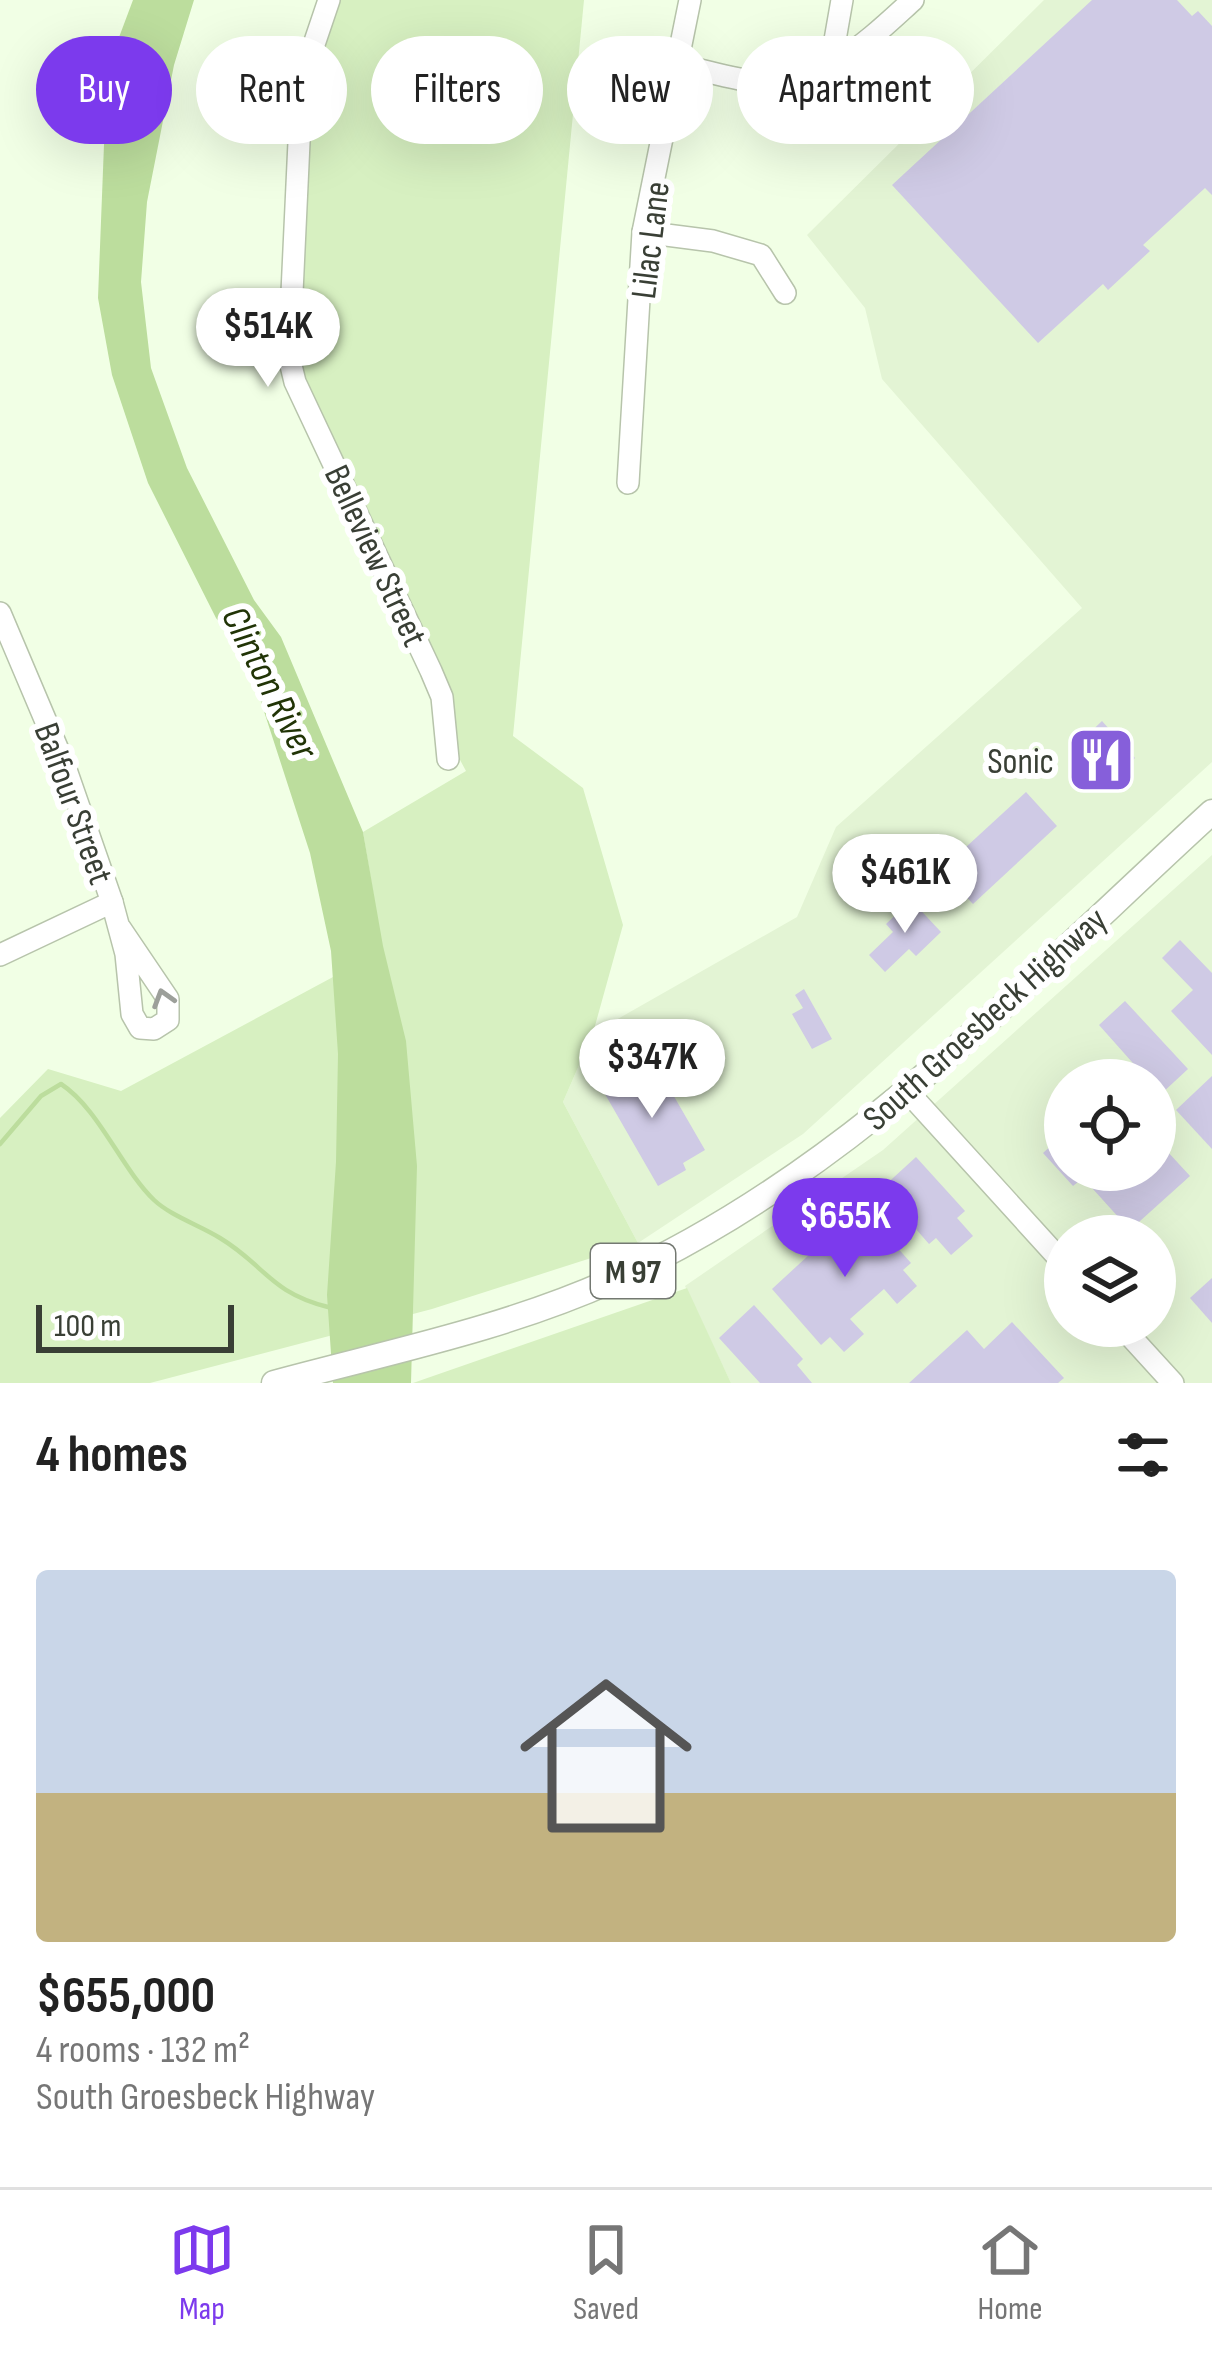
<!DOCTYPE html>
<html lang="en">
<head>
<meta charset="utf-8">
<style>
	body { margin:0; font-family:"Sofia Sans Condensed",sans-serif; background:#f2f2f2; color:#222; height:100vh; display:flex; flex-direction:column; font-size:45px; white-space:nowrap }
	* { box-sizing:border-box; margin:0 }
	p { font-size:39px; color:#767676 }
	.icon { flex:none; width:66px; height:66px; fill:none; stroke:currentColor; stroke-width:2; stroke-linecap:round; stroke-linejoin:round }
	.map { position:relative; height:1383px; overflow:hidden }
	.details { display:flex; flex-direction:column; background:#fff; flex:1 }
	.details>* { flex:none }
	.guide { position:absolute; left:36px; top:36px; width:1140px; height:108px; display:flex; gap:24px }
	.tools { position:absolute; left:1044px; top:1059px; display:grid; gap:24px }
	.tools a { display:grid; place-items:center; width:132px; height:132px; border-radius:50%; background:#fff; box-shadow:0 12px 48px #0002; font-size:60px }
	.scale { position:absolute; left:36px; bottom:30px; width:198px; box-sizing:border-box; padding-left:12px; border:6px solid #393f35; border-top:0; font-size:33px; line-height:42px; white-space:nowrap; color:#393f35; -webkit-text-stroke:9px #fff; paint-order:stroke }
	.price { position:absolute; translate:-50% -102px; padding:0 27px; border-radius:42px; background:#fff; color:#222; font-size:39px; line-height:78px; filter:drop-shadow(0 3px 6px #0008) }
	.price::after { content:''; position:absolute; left:50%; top:72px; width:36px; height:27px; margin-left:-18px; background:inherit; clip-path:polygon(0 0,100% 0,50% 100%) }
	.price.selected { background:#7c3aed; color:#fff }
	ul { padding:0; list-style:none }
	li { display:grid; align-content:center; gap:24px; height:636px; padding:0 36px }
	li+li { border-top:3px solid #e0e0e0 }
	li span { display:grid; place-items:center; height:372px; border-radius:12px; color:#555 }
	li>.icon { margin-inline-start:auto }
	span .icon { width:216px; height:216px; fill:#fffc; stroke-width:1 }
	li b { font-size:51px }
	h2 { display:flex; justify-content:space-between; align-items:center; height:144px; padding:0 36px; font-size:51px }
	.pill { padding:0 42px; border-radius:54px; background:#fff; box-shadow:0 12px 48px #0002; font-size:42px; line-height:108px }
	.pill.selected { background:#7c3aed; color:#fff }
	.dock { display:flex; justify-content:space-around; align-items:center; height:168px; border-top:3px solid #e0e0e0; background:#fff; font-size:33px; color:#767676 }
	.dock a { display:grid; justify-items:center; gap:6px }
	.dock .selected { color:#7c3aed }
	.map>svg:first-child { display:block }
	.built { fill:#e3f4d4; fill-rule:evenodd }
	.green { fill:#d7f0c1 }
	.water { fill:#bcdd9d }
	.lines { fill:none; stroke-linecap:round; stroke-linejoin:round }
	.stream { stroke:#bcdd9d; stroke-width:4.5 }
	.building { fill:#cfcae5 }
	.minor-casing { stroke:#b7c4ab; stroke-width:24 }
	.major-casing { stroke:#b7c4ab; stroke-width:27 }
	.minor { stroke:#fff; stroke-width:21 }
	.major { stroke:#fff; stroke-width:24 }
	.oneway { stroke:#9c9f9a }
	.labels { text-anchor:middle; stroke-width:12; stroke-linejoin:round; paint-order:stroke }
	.shield { fill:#fff; stroke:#747972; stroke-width:3 }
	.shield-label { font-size:33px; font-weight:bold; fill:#393f35 }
	.street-label { font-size:36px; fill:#393f35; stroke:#fff }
	.poi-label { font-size:36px; fill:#393f35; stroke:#fff; text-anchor:end }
	.water-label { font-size:39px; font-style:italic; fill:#213406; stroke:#fff }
</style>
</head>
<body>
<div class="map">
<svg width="1212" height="1383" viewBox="0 0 1212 1383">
	<rect width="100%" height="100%" fill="#f1ffe5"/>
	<g class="built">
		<polygon points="1044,0 1212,0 1212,762 803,1134 638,1243 563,1102 593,1033 797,917 836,827 1082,608 882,379 865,308 807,235"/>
		<path d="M1212,855V1383H731L685,1286L883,1150ZM1065,1080H1155V1170H1065ZM1065,1236H1155V1326H1065Z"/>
	</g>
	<g class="green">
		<polygon points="329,0 584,0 513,736 583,788 623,925 593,1033 563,1102 638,1243 432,1309 150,1383 0,1383 0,1118 48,1069 121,1091 333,977 382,946 363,832 466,771 446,734 442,697 295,382 301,99"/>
		<polygon points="687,1288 731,1383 413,1383"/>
	</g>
	<polygon class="water" points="133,0 194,0 174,65 147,202 141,282 151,368 187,468 254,600 281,637 363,832 383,946 406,1041 417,1166 411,1383 333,1383 327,1295 336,1162 338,1054 331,951 310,853 247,659 216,618 148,483 112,375 98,298 105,119 115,48"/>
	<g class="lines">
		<path class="stream" d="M0,1144L41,1096L61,1084C99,1109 121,1168 154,1200C171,1216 199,1225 220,1238C265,1265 269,1292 328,1307"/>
	</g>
	<g class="building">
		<polygon points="1092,0 1177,0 1192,16 1198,11 1212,26 1212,195 1205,188 1143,245 1150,251 1108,290 1103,284 1038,343 892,185"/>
		<polygon points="1102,721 1135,758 1121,772 1129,780 1116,792 1077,745"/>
		<polygon points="1026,792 1057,826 973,904 941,870"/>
		<polygon points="911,900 941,932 916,956 909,949 885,972 869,955 893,932 886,924"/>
		<polygon points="1180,940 1212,973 1212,1055 1171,1011 1193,990 1162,958"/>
		<polygon points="804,989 832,1039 812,1049 792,1014 803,1008 795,995"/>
		<polygon points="1125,1001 1188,1069 1161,1094 1155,1080 1148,1080 1099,1025"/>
		<polygon points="617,1062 630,1083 657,1067 705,1150 683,1163 686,1170 658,1186 594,1075"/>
		<polygon points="1212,1076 1212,1149 1176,1110"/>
		<polygon points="1065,1133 1065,1170 1155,1170 1155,1138 1190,1176 1130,1230 1083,1178 1073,1186 1043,1153"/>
		<polygon points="916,1157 965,1211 957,1218 973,1236 951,1255 936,1238 929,1244 881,1189"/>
		<polygon points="861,1207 911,1263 903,1270 917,1286 897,1304 884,1289 850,1319 864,1334 844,1352 830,1337 821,1345 772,1289"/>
		<polygon points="1212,1278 1212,1323 1190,1298"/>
		<polygon points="754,1305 803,1359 797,1365 812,1383 760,1383 719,1338"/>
		<polygon points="1012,1322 1064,1378 1058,1383 909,1383 967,1330 984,1349"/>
	</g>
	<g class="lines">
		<defs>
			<g id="minor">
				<polyline points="329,0 304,74 301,99 289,357 295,382 431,671 442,697 448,759"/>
				<polyline points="840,60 835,40 842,0"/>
				<path d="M678,65C705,70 733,80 760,82C823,87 871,38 913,0"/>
				<polyline points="643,232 713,241 761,255 785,293"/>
				<polyline points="628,483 643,232 690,0"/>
				<polyline points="0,613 64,764 112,902 126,954 132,1014 140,1028 154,1029 168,1020 168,999 120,928"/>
				<polyline points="0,955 112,902"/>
				<polyline points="907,1091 1065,1265"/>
				<polyline points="1121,1326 1173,1383"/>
			</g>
			<path id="major" d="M274,1383C388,1352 504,1329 613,1280C847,1175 1025,983 1212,812"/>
		</defs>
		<use href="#minor" class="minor-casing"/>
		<use href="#major" class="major-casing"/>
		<use href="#minor" class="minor"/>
		<use href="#major" class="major"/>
	</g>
	<defs><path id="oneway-chevron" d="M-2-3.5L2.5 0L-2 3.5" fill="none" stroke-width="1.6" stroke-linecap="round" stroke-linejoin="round" transform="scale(3)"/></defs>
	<use class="oneway" href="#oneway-chevron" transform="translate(163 998) rotate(-107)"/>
	<defs>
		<symbol id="restaurant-square" viewBox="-11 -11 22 22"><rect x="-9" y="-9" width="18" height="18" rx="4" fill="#865fda" stroke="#fff"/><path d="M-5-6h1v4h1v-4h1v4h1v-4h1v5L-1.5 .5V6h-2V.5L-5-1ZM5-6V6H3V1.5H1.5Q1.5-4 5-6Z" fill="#fff"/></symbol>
	</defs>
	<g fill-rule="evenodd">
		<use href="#restaurant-square" x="1063" y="722" width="76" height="76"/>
	</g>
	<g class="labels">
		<rect class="shield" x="591" y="1244" width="84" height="54" rx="9"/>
		<g class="shield-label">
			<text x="633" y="1283">M 97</text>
		</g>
		<g class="street-label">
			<text transform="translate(649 240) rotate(-83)" y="13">Lilac Lane</text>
			<text transform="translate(377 555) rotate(65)" y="13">Belleview Street</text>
			<text transform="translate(75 803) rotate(70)" y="13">Balfour Street</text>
			<text transform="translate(984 1018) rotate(-42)" y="13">South Groesbeck Highway</text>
		</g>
		<g class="poi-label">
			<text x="1054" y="773">Sonic</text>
		</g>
		<g class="water-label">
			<text transform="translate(271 682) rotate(63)" y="14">Clinton River</text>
		</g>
	</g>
</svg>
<div class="tools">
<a><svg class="icon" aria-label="locate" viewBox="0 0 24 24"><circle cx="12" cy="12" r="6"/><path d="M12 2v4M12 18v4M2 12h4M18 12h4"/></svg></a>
<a><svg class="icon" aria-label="layers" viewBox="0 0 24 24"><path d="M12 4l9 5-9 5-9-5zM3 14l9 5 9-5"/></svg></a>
</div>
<div class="scale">100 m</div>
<b class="price" style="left:268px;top:390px">$514K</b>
<b class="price" style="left:905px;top:936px">$461K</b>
<b class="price" style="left:652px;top:1121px">$347K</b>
<b class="price selected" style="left:845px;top:1280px">$655K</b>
<div class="guide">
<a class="pill selected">Buy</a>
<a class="pill">Rent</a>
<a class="pill">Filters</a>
<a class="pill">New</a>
<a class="pill">Apartment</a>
</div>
</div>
<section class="details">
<h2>4 homes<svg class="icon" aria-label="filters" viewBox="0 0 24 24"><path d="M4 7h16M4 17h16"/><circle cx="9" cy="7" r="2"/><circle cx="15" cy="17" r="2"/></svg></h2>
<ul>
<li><span style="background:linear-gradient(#c9d6e8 60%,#c2b280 0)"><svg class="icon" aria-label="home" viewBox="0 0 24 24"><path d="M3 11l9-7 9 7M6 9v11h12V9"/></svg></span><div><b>$655,000</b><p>4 rooms · 132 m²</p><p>South Groesbeck Highway</p></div></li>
</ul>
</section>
<nav class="dock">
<a class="selected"><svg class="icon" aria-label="map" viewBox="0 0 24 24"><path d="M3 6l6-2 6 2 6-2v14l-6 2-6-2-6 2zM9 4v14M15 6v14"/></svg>Map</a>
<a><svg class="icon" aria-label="saved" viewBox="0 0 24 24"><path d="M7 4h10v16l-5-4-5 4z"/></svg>Saved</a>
<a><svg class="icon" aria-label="home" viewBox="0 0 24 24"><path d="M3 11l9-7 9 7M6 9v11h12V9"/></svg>Home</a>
</nav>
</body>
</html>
